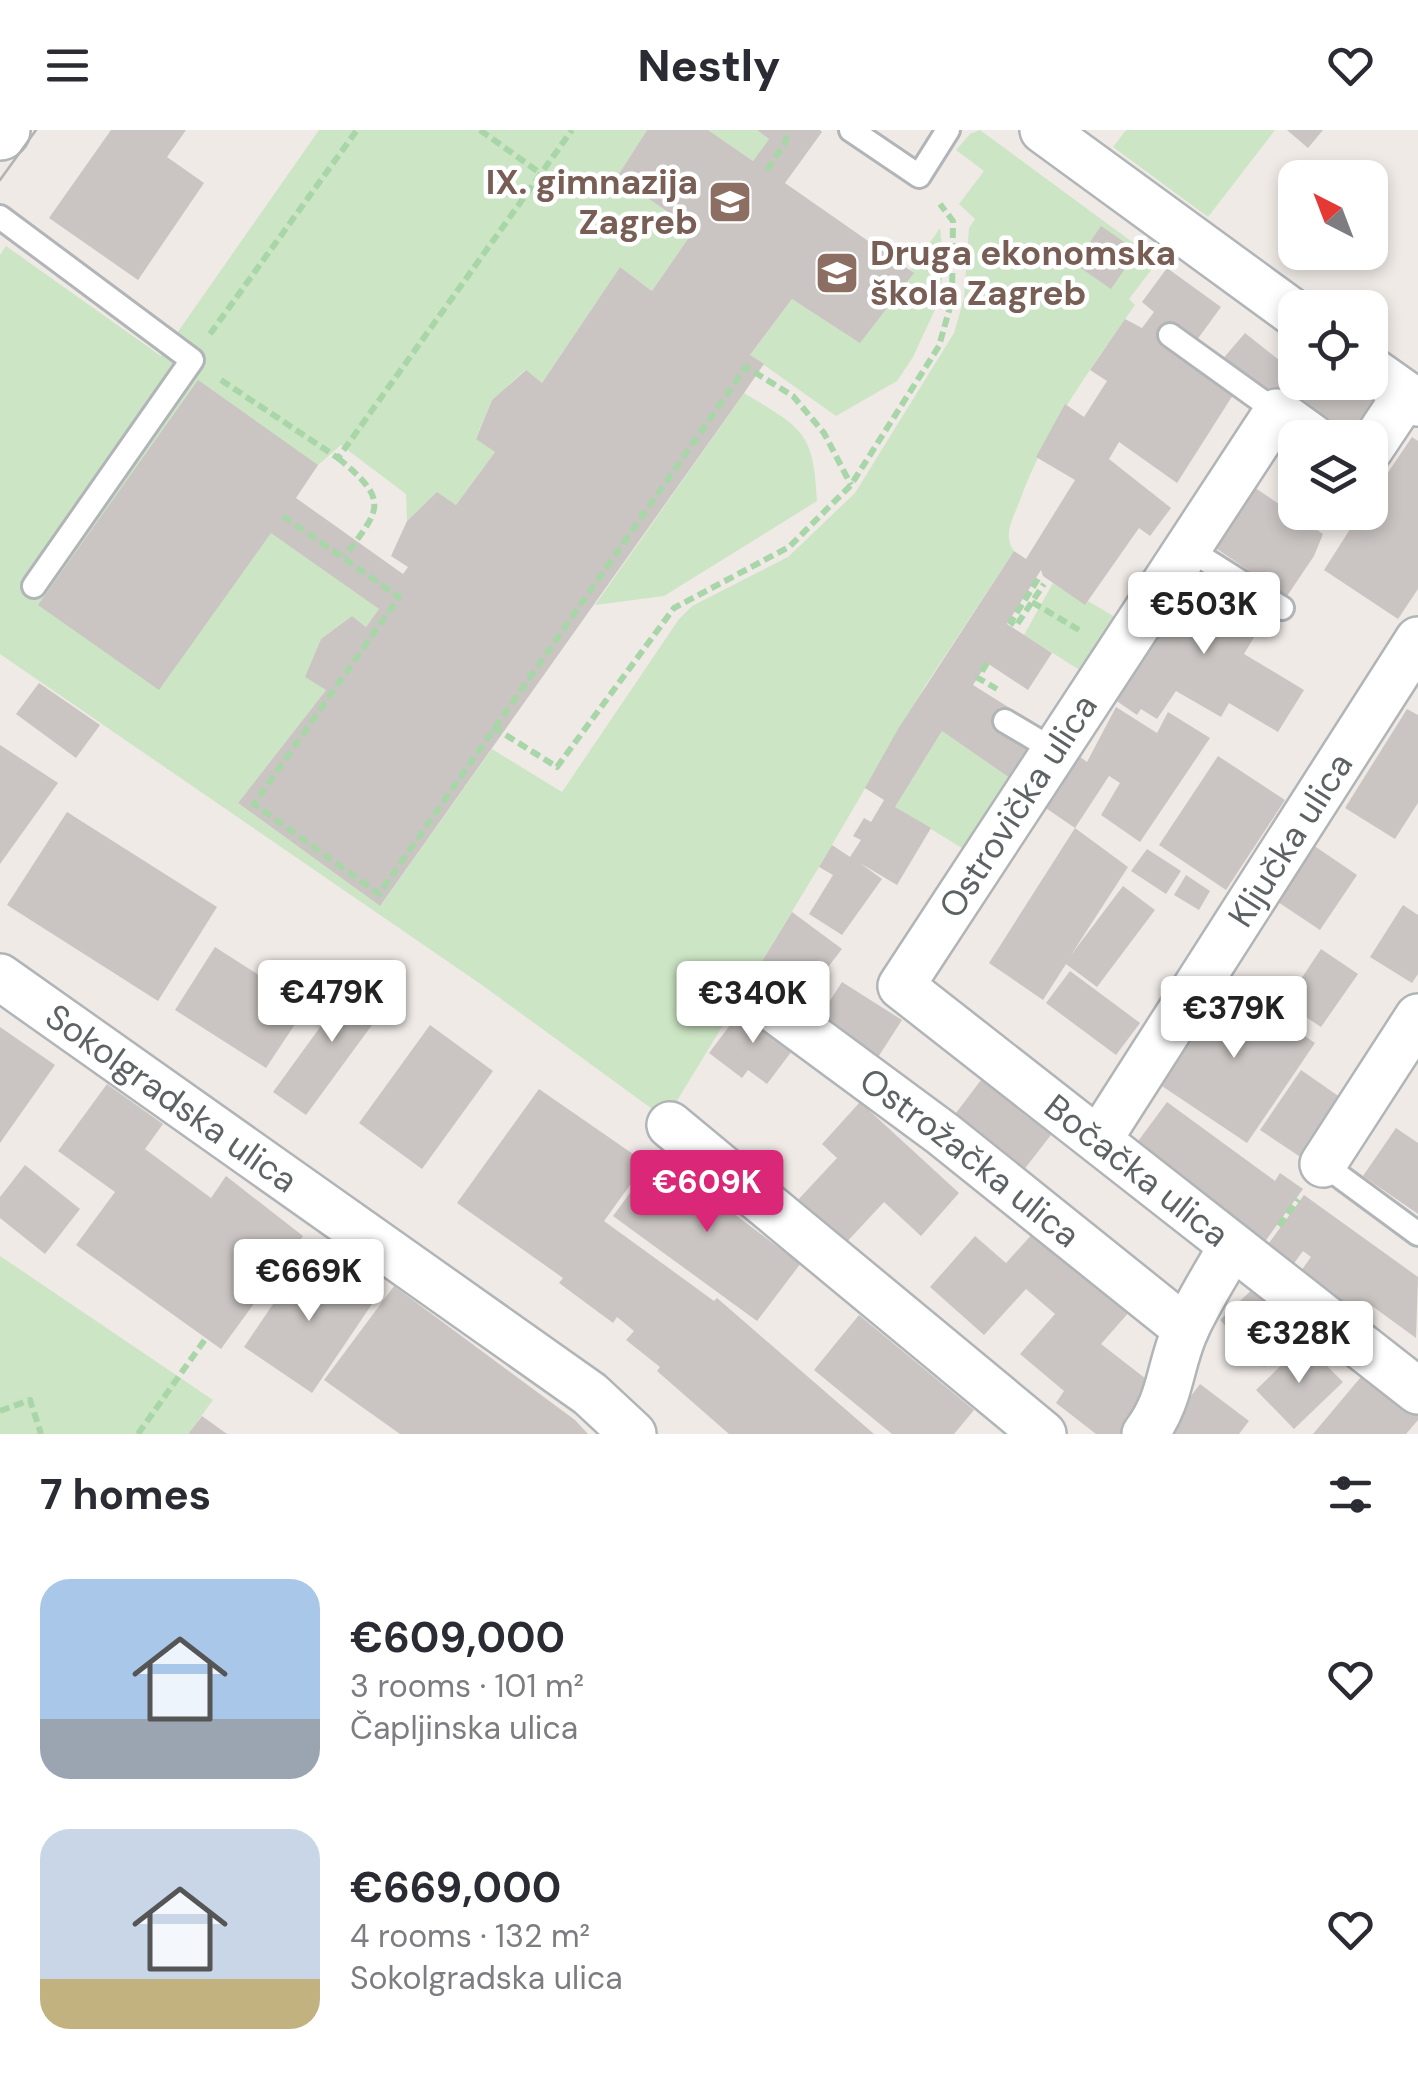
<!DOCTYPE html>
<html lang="en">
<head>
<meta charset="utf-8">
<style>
	body { margin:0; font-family:"DM Sans",sans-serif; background:#f7f7f7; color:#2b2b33; height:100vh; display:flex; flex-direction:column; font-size:38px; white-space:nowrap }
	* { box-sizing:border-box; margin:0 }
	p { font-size:32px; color:#7c7c81 }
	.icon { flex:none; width:55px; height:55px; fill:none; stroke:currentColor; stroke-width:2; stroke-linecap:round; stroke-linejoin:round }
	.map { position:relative; height:1304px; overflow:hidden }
	.panel { display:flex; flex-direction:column; background:#fff; flex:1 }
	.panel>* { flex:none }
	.needle { width:65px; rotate:318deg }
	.controls { position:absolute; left:1278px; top:30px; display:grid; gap:20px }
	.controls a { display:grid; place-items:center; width:110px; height:110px; border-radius:20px; background:#fff; box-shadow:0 5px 15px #0003; font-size:50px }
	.price { position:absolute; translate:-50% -85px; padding:0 22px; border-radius:10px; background:#fff; color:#222; font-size:32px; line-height:65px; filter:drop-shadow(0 2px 5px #0008) }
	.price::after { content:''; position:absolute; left:50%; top:60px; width:30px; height:22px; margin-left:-15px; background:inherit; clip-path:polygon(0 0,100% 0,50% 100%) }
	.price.on { background:#db2777; color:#fff }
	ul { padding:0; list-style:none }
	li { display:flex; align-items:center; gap:30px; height:250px; padding:0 40px }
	li span { display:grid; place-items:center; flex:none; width:280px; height:200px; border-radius:30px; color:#555 }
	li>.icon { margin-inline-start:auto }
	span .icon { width:120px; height:120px; fill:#fffc; stroke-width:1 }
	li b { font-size:42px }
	h2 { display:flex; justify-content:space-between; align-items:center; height:120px; padding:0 40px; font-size:42px }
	header { display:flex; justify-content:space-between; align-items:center; height:130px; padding:0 40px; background:#fff; font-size:45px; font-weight:800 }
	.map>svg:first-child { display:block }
	.green { fill:#cce5c4 }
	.building { fill:#cac5c2 }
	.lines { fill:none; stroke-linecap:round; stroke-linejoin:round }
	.lane-casing { stroke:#b1b5b7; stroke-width:28 }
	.street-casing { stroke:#b1b5b7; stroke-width:50 }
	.secondary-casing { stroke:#b0b5b7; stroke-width:60 }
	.path { stroke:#a8d6a8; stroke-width:6; stroke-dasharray:10 5; stroke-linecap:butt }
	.lane { stroke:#fff; stroke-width:22 }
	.street { stroke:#fff; stroke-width:45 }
	.secondary { stroke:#fff; stroke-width:55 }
	.tram { stroke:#b2b3b3; stroke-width:2.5 }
	.labels { text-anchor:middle; stroke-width:9; stroke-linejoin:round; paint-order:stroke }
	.education-label { font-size:35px; font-weight:bold; fill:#785e54; stroke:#fff; text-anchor:end }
	.street-label { font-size:35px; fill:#5d6365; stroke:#fff }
</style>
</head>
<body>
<header><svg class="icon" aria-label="menu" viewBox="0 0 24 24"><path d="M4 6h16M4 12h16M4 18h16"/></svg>Nestly<svg class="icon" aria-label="heart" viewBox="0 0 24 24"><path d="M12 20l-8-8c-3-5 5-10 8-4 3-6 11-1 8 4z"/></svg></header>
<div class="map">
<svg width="1418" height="1304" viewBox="0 0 1418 1304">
	<rect width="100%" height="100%" fill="#efeae6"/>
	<g class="green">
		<path d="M319,0H647L617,47L694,100L652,161L620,137L542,253L525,240L492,270L476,308L495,322L456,375L437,362L407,391L406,364L341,315L318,335L272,402L379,479L366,497L352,486L321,509L306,546L326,560L238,673L380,776L492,619L562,662L679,489L692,476L788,427L855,363L954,203L964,168L969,98L975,89L959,74L984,41L956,20L970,4L980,0L1158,131L1129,169L1135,175C1091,238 1047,297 1020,370C1014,387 1002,405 1014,421L925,556L819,737L666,989L482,855L0,524V125L6,116L161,226Z"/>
		<polygon points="708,0 757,0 769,9 753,31"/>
		<polygon points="1126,0 1275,0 1208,87 1113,17"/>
		<polygon points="940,98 944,134 939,171 913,227 897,251 836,286 750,225 792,169 860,212"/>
		<path d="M744,263C801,298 814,300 817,371L664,466L595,475Z"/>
		<polygon points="1053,453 1085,474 1088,471 1120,490 1086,544 1024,505"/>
		<polygon points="942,601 1017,653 970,723 895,677"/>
		<polygon points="0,1126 213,1270 188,1304 0,1304"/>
	</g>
	<g class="building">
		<polygon points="111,0 186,0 167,27 204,53 138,150 49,88"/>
		<polygon points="647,0 708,0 753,31 769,9 757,0 820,0 822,2 785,53 914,143 860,213 792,169 750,225 764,234 744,263 380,776 238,673 326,560 305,547 321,509 352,486 366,497 379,479 271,403 159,560 38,475 198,250 318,335 296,368 403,444 408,437 391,426 407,391 437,362 456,375 495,322 476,309 492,270 526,240 542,253 620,137 652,161 694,100 617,47"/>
		<polygon points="1287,0 1323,0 1308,18"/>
		<polygon points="1101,96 1137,121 1111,159 1075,134"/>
		<polygon points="1167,138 1221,177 1194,214 1203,239 1233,265 1177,353 1119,312 1109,329 1171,378 1150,406 1139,398 1085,475 1043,446 1041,440 1007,494 1052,523 1028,560 987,533 973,555 1013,580 998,602 1035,623 1017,653 942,601 895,677 931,698 897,755 860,733 882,749 842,805 809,784 833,745 819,737 832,715 850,727 861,710 853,706 864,688 871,692 884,670 865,658 898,599 1014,421 1026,429 1075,350 1036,327 1065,274 1084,287 1107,251 1090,240 1125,189 1142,198 1154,182 1142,172"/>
		<polygon points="1245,203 1279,230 1288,219 1295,224 1295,252 1369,252 1384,262 1351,308 1325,308 1221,231"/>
		<polygon points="1412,307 1418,311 1418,459 1398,489 1324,440 1361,382 1370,382 1370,369"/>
		<polygon points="1245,351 1323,404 1314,426 1287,466 1205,411"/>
		<polygon points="1186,434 1268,484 1244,524 1304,560 1278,602 1229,573 1221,587 1176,561 1157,589 1141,579 1137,585 1108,565"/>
		<polygon points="39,553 100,595 76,628 16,584"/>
		<polygon points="1116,577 1157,603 1168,582 1210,608 1140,712 1101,685 1120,653 1109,646 1075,698 1037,672 1072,621 1087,632"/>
		<polygon points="1407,579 1418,585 1418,673 1395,709 1345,678"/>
		<polygon points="0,615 58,653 0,734"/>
		<polygon points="1218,626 1285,670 1226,760 1159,715"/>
		<polygon points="67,682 217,777 158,871 7,775"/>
		<polygon points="1075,698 1128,737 1071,825 1123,756 1155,780 1097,857 1066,834 1043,870 989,833"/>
		<polygon points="1313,715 1357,745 1320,800 1275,770"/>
		<polygon points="1147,719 1181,741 1166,764 1131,741"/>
		<polygon points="1186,745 1210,761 1199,780 1174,765"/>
		<polygon points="1403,775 1418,785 1418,844 1412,853 1370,827"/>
		<polygon points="792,782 842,819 794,881 750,851"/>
		<polygon points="215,817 307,876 266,938 175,880"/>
		<polygon points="1321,819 1358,844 1321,897 1285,873"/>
		<polygon points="1070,841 1140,893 1116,925 1046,873"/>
		<polygon points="358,845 391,869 306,985 273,962"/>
		<polygon points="1222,849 1315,913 1247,1013 1153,950"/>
		<polygon points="842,852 902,890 873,935 813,897"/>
		<polygon points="746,874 798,913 767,954 748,940 742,948 709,923"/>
		<polygon points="430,895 493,941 422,1039 359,993"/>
		<polygon points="0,897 55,935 0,1013"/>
		<polygon points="1301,940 1354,977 1314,1036 1260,1000"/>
		<polygon points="984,946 1054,1001 1023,1041 953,987"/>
		<polygon points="107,954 163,994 145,1019 211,1068 226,1046 303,1106 221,1219 76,1115 115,1062 58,1021"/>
		<polygon points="539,959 646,1033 604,1091 714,1171 717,1168 874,1304 729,1304 657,1241 660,1237 626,1210 634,1201 617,1187 613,1193 559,1153 563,1148 457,1073"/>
		<polygon points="860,972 959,1063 921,1106 884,1072 843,1116 796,1072 837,1028 822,1014"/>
		<polygon points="1167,972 1275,1051 1280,1043 1303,1059 1258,1121 1133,1018"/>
		<polygon points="1396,998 1418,1013 1418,1084 1363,1046"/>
		<polygon points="663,1018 739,1077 733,1083 782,1120 786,1116 804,1129 757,1191 613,1086"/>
		<polygon points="25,1035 80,1079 45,1124 0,1088 0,1067"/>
		<polygon points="1304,1065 1418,1147 1416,1208 1368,1173 1352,1195 1293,1152 1311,1127 1303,1121 1287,1143 1261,1124"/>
		<polygon points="1035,1101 1131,1180 1101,1214 1159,1259 1123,1304 1096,1304 1056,1273 1064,1261 1020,1224 1055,1184 1026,1159 984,1205 930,1157 975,1106 1006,1133"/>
		<polygon points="306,1125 374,1171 312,1263 244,1217"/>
		<polygon points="1260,1152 1304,1199 1264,1237 1220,1190"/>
		<polygon points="394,1156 575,1290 588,1304 400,1304 324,1250"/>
		<polygon points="859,1185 974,1280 954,1304 892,1304 814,1240"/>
		<polygon points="1304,1213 1343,1252 1294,1299 1256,1260"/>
		<polygon points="1371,1235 1418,1275 1418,1290 1406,1304 1313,1304"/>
		<polygon points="1200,1254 1249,1291 1239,1304 1162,1304"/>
		<polygon points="202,1286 227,1304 188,1304"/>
	</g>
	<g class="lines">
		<defs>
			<g id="lane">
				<polyline points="851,0 919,46 948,0"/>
				<polyline points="0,87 192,230 34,456"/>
				<polyline points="1170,205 1277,282"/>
				<polyline points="1187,418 1282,478"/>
				<polyline points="1005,591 1054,620"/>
				<polyline points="1323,1034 1418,1104"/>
			</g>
			<g id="street">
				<polyline points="1043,0 1295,184"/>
				<polyline points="1370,239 1418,273"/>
				<path id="s1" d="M1313,308L1277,282L901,856L1418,1261"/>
				<polyline points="1370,319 1406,265"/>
				<path id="s2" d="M0,847L590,1264L633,1304"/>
				<path id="s3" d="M748,860L943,1004L1186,1199"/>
				<polyline points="670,995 1043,1304"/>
				<path id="s4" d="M1099,1009L1418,510"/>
				<polyline points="1323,1034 1418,887"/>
				<path d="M1145,1304C1171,1270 1169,1238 1185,1201C1198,1172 1216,1144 1232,1116"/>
			</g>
			<polyline id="secondary" points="0,2 2,0"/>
		</defs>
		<use href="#lane" class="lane-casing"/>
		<use href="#street" class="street-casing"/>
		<use href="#secondary" class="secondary-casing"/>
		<g class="path">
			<polyline points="480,0 540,43"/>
			<polyline points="767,40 785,13 788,0"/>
			<polyline points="210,204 357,0"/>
			<polyline points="221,250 338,328 572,0"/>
			<path d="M338,328C390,371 381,378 344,427"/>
			<polyline points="283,386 399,467 254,674 379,764 746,237 793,266 824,303 851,355"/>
			<polyline points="1038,449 1011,492 1016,496 1044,454"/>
			<polyline points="1032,472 1079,500"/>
			<polyline points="987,533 978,548 997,559"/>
			<polyline points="493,597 557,637 674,478 789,417 851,355 939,216 952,170 953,91 940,74"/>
			<polyline points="1279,1096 1298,1069"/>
			<polyline points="0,1281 30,1270 41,1304"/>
			<polyline points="138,1304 206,1208"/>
		</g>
		<use href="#lane" class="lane"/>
		<use href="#street" class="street"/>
		<use href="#secondary" class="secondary"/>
		<polyline class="tram" points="0,50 36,0"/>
	</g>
	<defs>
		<symbol id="school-square" viewBox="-11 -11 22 22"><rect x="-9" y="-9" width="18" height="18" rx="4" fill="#8d6e63" stroke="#fff"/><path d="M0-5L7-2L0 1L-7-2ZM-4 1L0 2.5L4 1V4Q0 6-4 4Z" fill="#fff"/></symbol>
	</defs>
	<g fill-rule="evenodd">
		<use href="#school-square" x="705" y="47" width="50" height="50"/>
		<use href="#school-square" x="812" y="118" width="50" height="50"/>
	</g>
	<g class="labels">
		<g class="education-label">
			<text x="698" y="64">IX. gimnazija<tspan x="698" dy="40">Zagreb</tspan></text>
			<text x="870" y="135" text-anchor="start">Druga ekonomska<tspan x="870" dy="40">škola Zagreb</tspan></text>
		</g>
		<g class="street-label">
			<text transform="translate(1018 676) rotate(-57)" y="12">Ostrovička ulica</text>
			<text dy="12" stroke="none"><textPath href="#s4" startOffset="355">Ključka ulica</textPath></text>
			<text dy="12" stroke="none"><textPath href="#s2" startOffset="210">Sokolgradska ulica</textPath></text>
			<text dy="12" stroke="none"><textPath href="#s3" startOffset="278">Ostrožačka ulica</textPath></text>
			<text dy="12" stroke="none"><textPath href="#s1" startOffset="1030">Bočačka ulica</textPath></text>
		</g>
	</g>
</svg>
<div class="controls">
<a><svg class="needle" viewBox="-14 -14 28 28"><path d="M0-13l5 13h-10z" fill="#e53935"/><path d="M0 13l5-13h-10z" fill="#7c7c81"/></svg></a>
<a><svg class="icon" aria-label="locate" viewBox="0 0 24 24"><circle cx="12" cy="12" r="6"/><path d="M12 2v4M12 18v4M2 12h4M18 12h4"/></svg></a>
<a><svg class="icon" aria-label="layers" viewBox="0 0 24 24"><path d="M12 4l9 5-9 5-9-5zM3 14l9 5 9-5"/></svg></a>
</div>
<b class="price" style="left:1204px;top:527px">€503K</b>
<b class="price" style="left:332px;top:915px">€479K</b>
<b class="price" style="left:753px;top:916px">€340K</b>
<b class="price" style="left:1234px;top:931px">€379K</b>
<b class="price on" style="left:707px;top:1105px">€609K</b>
<b class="price" style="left:309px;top:1194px">€669K</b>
<b class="price" style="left:1299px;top:1256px">€328K</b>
</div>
<section class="panel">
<h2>7 homes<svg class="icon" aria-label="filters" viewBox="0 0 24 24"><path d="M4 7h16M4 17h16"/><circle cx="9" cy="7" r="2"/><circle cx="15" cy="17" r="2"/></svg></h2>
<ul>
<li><span style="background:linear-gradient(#a9c7e8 70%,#9aa5b1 0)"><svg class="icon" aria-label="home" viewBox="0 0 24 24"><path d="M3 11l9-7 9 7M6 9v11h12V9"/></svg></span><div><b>€609,000</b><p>3 rooms · 101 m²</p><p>Čapljinska ulica</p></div><svg class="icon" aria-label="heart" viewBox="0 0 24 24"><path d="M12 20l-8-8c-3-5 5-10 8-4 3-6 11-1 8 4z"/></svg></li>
<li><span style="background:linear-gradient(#c9d6e8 75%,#c2b280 0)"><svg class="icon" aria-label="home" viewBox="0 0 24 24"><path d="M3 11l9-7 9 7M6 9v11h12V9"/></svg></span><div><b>€669,000</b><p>4 rooms · 132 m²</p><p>Sokolgradska ulica</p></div><svg class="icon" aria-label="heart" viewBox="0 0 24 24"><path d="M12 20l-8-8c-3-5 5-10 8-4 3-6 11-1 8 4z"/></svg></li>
</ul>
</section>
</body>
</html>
